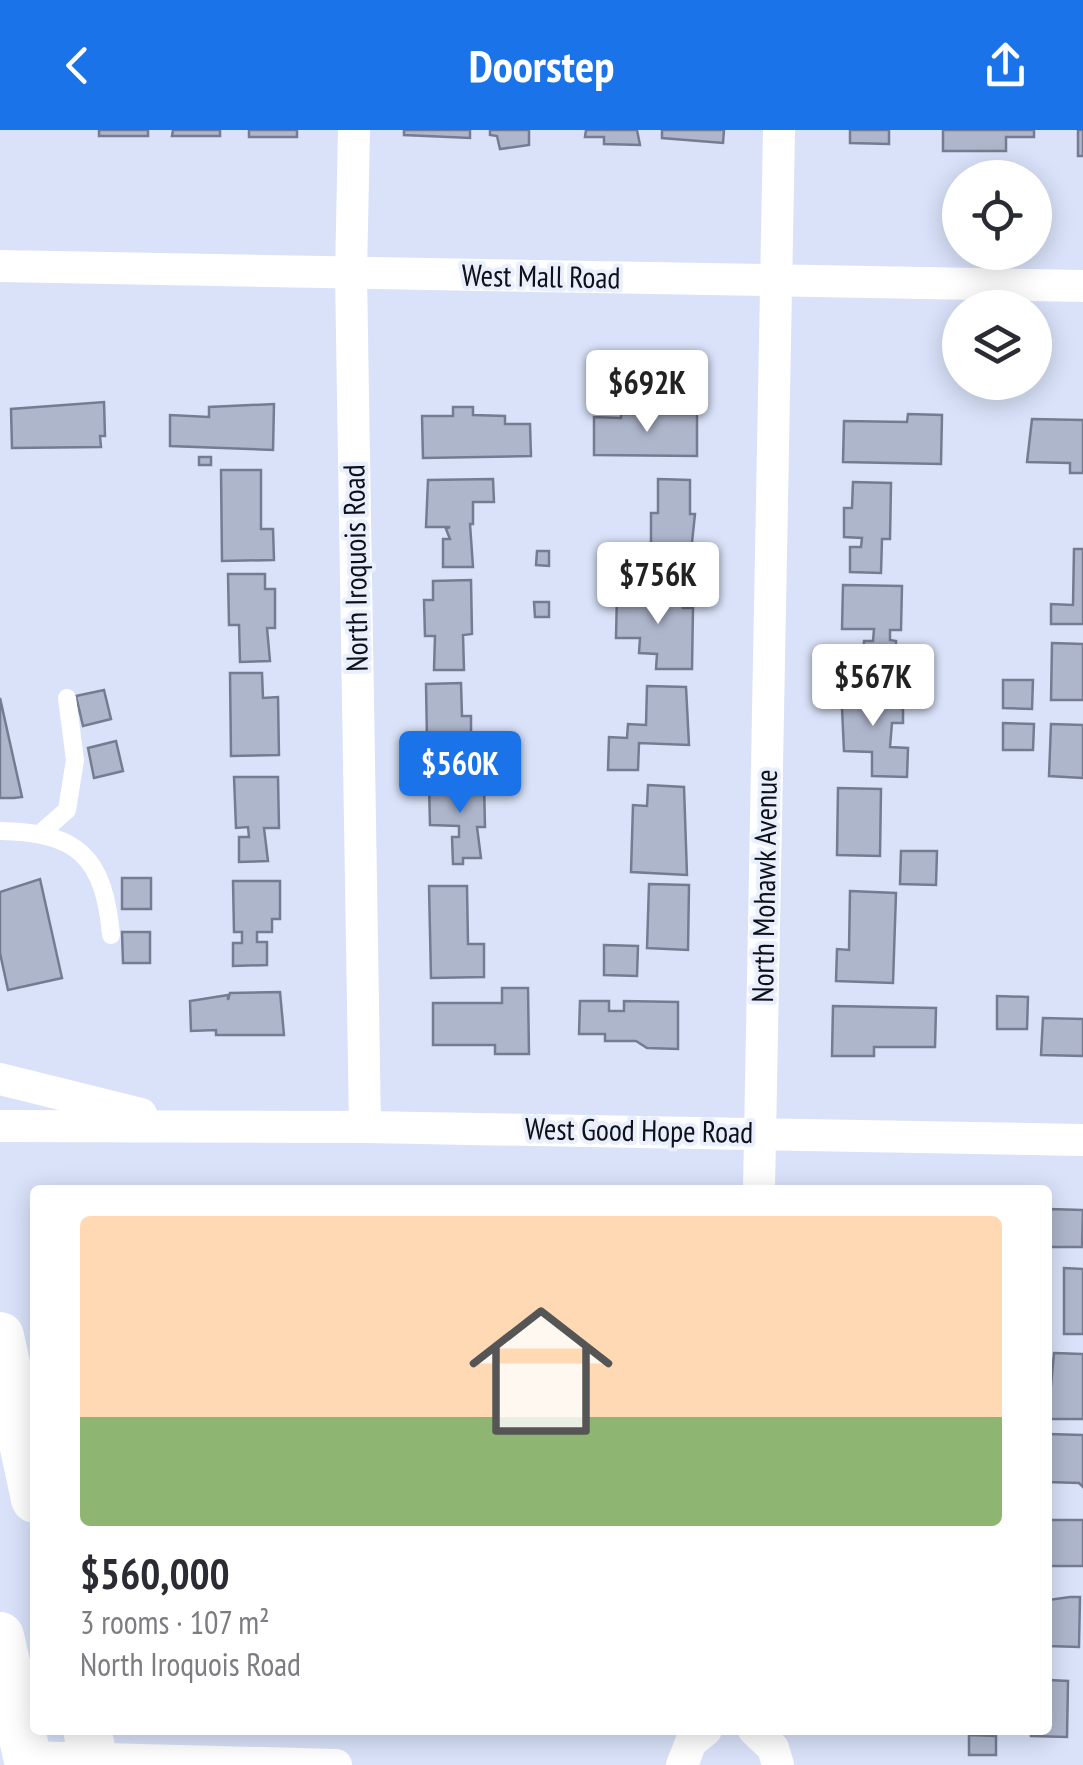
<!DOCTYPE html>
<html lang="en">
<head>
<meta charset="utf-8">
<style>
	body { margin:0; font-family:"PT Sans Narrow",sans-serif; background:#f7f7f7; color:#2b2b33; height:100vh; display:flex; flex-direction:column; font-size:38px; white-space:nowrap }
	* { box-sizing:border-box; margin:0 }
	p { font-size:32px; color:#7c7c81 }
	.icon { flex:none; width:55px; height:55px; fill:none; stroke:currentColor; stroke-width:2; stroke-linecap:round; stroke-linejoin:round }
	.map { position:relative; flex:1; overflow:hidden }
	.details { position:absolute; left:30px; top:1055px; width:1022px; height:550px; display:flex; flex-direction:column; background:#fff; border-radius:10px; box-shadow:0 5px 25px #0003 }
	.details>* { flex:none }
	.buttons { position:absolute; left:942px; top:30px; display:grid; gap:20px }
	.buttons a { display:grid; place-items:center; width:110px; height:110px; border-radius:50%; background:#fff; box-shadow:0 5px 25px #0003; font-size:50px }
	.price { position:absolute; translate:-50% -85px; padding:0 22px; border-radius:10px; background:#fff; color:#222; font-size:32px; line-height:65px; filter:drop-shadow(0 2px 5px #0008) }
	.price::after { content:''; position:absolute; left:50%; top:60px; width:30px; height:22px; margin-left:-15px; background:inherit; clip-path:polygon(0 0,100% 0,50% 100%) }
	.price.active { background:#1a73e8; color:#fff }
	ul { padding:0; list-style:none }
	li { display:grid; align-content:center; gap:20px; height:530px; padding:0 50px }
	li+li { border-top:2px solid #e1e1e2 }
	li span { display:grid; place-items:center; height:310px; border-radius:10px; color:#555 }
	li>.icon { margin-inline-start:auto }
	span .icon { width:180px; height:180px; fill:#fffc; stroke-width:1 }
	li b { font-size:42px }
	header { display:flex; justify-content:space-between; align-items:center; height:130px; padding:0 50px; background:#1a73e8; color:#fff; font-size:45px; font-weight:600 }
	.map>svg:first-child { display:block }
	.building { fill:#aeb6cc; stroke:#757c91; stroke-width:2.5 }
	.lines { fill:none; stroke-linecap:round; stroke-linejoin:round }
	.lane { stroke:#fff; stroke-width:18 }
	.street { stroke:#fff; stroke-width:32 }
	.secondary { stroke:#fff; stroke-width:48 }
	.labels { text-anchor:middle; stroke-width:8; stroke-linejoin:round; paint-order:stroke }
	.street-label { font-size:30px; fill:#0f1119; stroke:#eaeffe }
</style>
</head>
<body>
<header><svg class="icon" aria-label="back" viewBox="0 0 24 24"><path d="M15 5l-7 7 7 7"/></svg>Doorstep<svg class="icon" aria-label="share" viewBox="0 0 24 24"><path d="M12 15V3M7 8l5-5 5 5M5 13v7h14v-7"/></svg></header>
<div class="map">
<svg width="1083" height="1635" viewBox="0 0 1083 1635">
	<rect width="100%" height="100%" fill="#d9e2f9"/>
	<g class="building">
		<rect x="99" y="0" width="49" height="6"/>
		<polygon points="173,0 220,0 220,6 172,6"/>
		<rect x="249" y="0" width="48" height="7"/>
		<polygon points="404,0 470,0 470,8 404,5"/>
		<polygon points="490,0 529,0 529,15 500,19 497,6 490,5"/>
		<polygon points="586,0 637,0 640,15 604,14 604,7 585,7"/>
		<polygon points="662,0 724,0 723,13 662,8"/>
		<polygon points="850,0 889,0 889,14 850,13"/>
		<polygon points="943,0 1034,0 1034,7 1006,7 1006,21 943,21"/>
		<rect x="1078" y="0" width="5" height="26"/>
		<polygon points="104,272 105,306 100,306 101,317 12,318 11,279"/>
		<polygon points="274,274 273,320 170,316 170,285 209,287 209,277"/>
		<polygon points="453,277 473,277 473,285 505,286 505,294 530,294 531,326 423,328 422,286 453,286"/>
		<polygon points="621,284 697,284 697,326 594,325 594,287 621,288"/>
		<polygon points="908,284 942,285 941,334 843,332 844,291 907,292"/>
		<polygon points="1032,289 1083,290 1083,343 1070,343 1070,333 1027,332"/>
		<rect x="199" y="327" width="12" height="8"/>
		<polygon points="221,340 261,340 261,399 273,399 274,430 222,431"/>
		<polygon points="493,349 494,372 473,372 473,394 470,394 473,437 443,437 443,409 450,409 446,399 450,397 426,397 428,350"/>
		<polygon points="658,349 690,350 690,384 695,384 689,441 651,440 651,383 658,383"/>
		<polygon points="853,352 891,353 890,409 882,409 881,443 850,442 850,417 861,417 862,408 844,407 844,378 852,378"/>
		<polygon points="1074,419 1083,419 1083,494 1051,494 1051,474 1073,475"/>
		<polygon points="537,421 549,421 549,436 536,435"/>
		<polygon points="228,444 265,444 265,459 275,459 275,498 267,498 270,531 240,532 239,495 229,495"/>
		<polygon points="471,450 472,504 463,505 464,540 434,540 435,506 425,506 424,470 433,470 433,451"/>
		<polygon points="843,455 902,456 901,500 890,500 890,510 896,511 895,542 863,541 864,511 873,511 874,499 842,499"/>
		<polygon points="617,463 683,465 683,478 693,478 692,539 656,539 657,524 639,523 640,508 616,508"/>
		<polygon points="534,472 549,472 549,487 535,487"/>
		<polygon points="1052,513 1083,514 1083,570 1051,570"/>
		<polygon points="230,543 262,543 263,568 278,567 279,625 231,626"/>
		<polygon points="1003,550 1033,550 1032,579 1003,578"/>
		<polygon points="461,553 462,586 471,586 471,610 461,610 461,641 431,641 431,620 444,620 444,610 427,610 426,554"/>
		<polygon points="647,556 686,557 689,615 639,613 638,640 608,640 609,607 627,608 628,594 646,595"/>
		<polygon points="841,556 887,557 887,577 903,578 903,593 892,593 890,617 908,618 907,647 872,646 872,622 844,621"/>
		<polygon points="104,560 111,589 83,596 76,566"/>
		<polygon points="0,568 22,667 14,668 0,668"/>
		<polygon points="1003,593 1034,594 1033,620 1003,620"/>
		<polygon points="1051,594 1083,595 1083,648 1049,646"/>
		<polygon points="116,611 123,641 94,648 88,618"/>
		<polygon points="234,647 278,647 279,698 264,698 268,731 239,732 239,707 249,707 248,697 236,698"/>
		<polygon points="484,654 485,697 477,697 481,728 463,728 463,734 453,734 452,707 459,707 459,696 430,695 429,655"/>
		<polygon points="648,655 684,657 687,745 631,742 633,675 647,676"/>
		<polygon points="838,658 881,659 880,726 837,725"/>
		<polygon points="901,721 937,721 936,755 900,754"/>
		<rect x="122" y="748" width="29" height="31"/>
		<polygon points="40,749 62,848 8,860 0,823 0,762"/>
		<polygon points="233,751 280,751 280,789 272,789 272,802 257,802 257,812 267,812 267,835 233,836 233,813 242,813 242,802 234,802"/>
		<polygon points="649,754 689,755 688,820 647,818"/>
		<polygon points="429,756 467,756 468,814 484,814 484,847 431,848"/>
		<polygon points="850,761 896,763 893,853 836,851 837,819 849,820"/>
		<polygon points="122,802 150,802 150,833 123,833"/>
		<polygon points="604,815 638,816 637,846 604,845"/>
		<polygon points="502,858 528,858 529,924 495,924 495,915 433,915 433,873 502,873"/>
		<polygon points="280,862 284,905 216,905 216,900 191,901 190,871 228,865 228,870 230,863"/>
		<polygon points="997,866 1028,867 1027,899 997,899"/>
		<polygon points="580,871 609,871 609,881 624,881 624,871 678,872 678,919 647,918 636,911 605,911 605,904 579,904"/>
		<polygon points="833,876 936,878 935,917 874,917 874,926 832,926"/>
		<polygon points="1043,888 1083,889 1083,926 1041,925"/>
		<polygon points="1048,1079 1083,1080 1082,1117 1048,1117"/>
		<polygon points="1064,1138 1083,1139 1083,1204 1064,1204"/>
		<polygon points="1054,1223 1083,1224 1083,1289 1048,1289"/>
		<polygon points="1048,1304 1083,1305 1083,1357 1079,1353 1048,1352"/>
		<rect x="1048" y="1390" width="35" height="46"/>
		<polygon points="1070,1467 1080,1467 1079,1517 1048,1516 1048,1470"/>
		<polygon points="1048,1550 1068,1551 1067,1607 1031,1606 1031,1600 1048,1600"/>
		<polygon points="969,1605 996,1606 996,1625 969,1625"/>
	</g>
	<g class="lines">
		<g class="lane">
			<path d="M0,701C78,702 104,727 111,805"/>
			<polyline points="42,702 67,680 75,630 67,568"/>
		</g>
		<g class="street">
			<polyline points="354,0 351,144 365,997"/>
			<polyline points="0,136 1083,156"/>
			<polyline points="0,949 141,984"/>
			<polyline points="0,996 365,997 1083,1010"/>
			<polyline points="759,1060 779,0"/>
			<polyline points="754,1600 773,1618 778,1635"/>
			<polyline points="27,1627 336,1635"/>
			<polyline points="682,1635 691,1612 706,1600"/>
		</g>
		<g class="secondary">
			<polyline points="0,1206 35,1369"/>
			<polyline points="0,1506 29,1635"/>
			<polyline points="87,1600 95,1635"/>
		</g>
	</g>
	<g class="labels">
		<g class="street-label">
			<text transform="translate(541 147) rotate(1)" y="10">West Mall Road</text>
			<text transform="translate(356 438) rotate(-91)" y="10">North Iroquois Road</text>
			<text transform="translate(765 756) rotate(-89)" y="10">North Mohawk Avenue</text>
			<text transform="translate(639 1001) rotate(1)" y="10">West Good Hope Road</text>
		</g>
	</g>
</svg>
<div class="buttons">
<a><svg class="icon" aria-label="locate" viewBox="0 0 24 24"><circle cx="12" cy="12" r="6"/><path d="M12 2v4M12 18v4M2 12h4M18 12h4"/></svg></a>
<a><svg class="icon" aria-label="layers" viewBox="0 0 24 24"><path d="M12 4l9 5-9 5-9-5zM3 14l9 5 9-5"/></svg></a>
</div>
<b class="price" style="left:647px;top:305px">$692K</b>
<b class="price" style="left:658px;top:497px">$756K</b>
<b class="price" style="left:873px;top:599px">$567K</b>
<b class="price active" style="left:460px;top:686px">$560K</b>
<section class="details">
<ul>
<li><span style="background:linear-gradient(#ffd9b3 65%,#8fb573 0)"><svg class="icon" aria-label="home" viewBox="0 0 24 24"><path d="M3 11l9-7 9 7M6 9v11h12V9"/></svg></span><div><b>$560,000</b><p>3 rooms · 107 m²</p><p>North Iroquois Road</p></div></li>
</ul>
</section>
</div>
</body>
</html>
